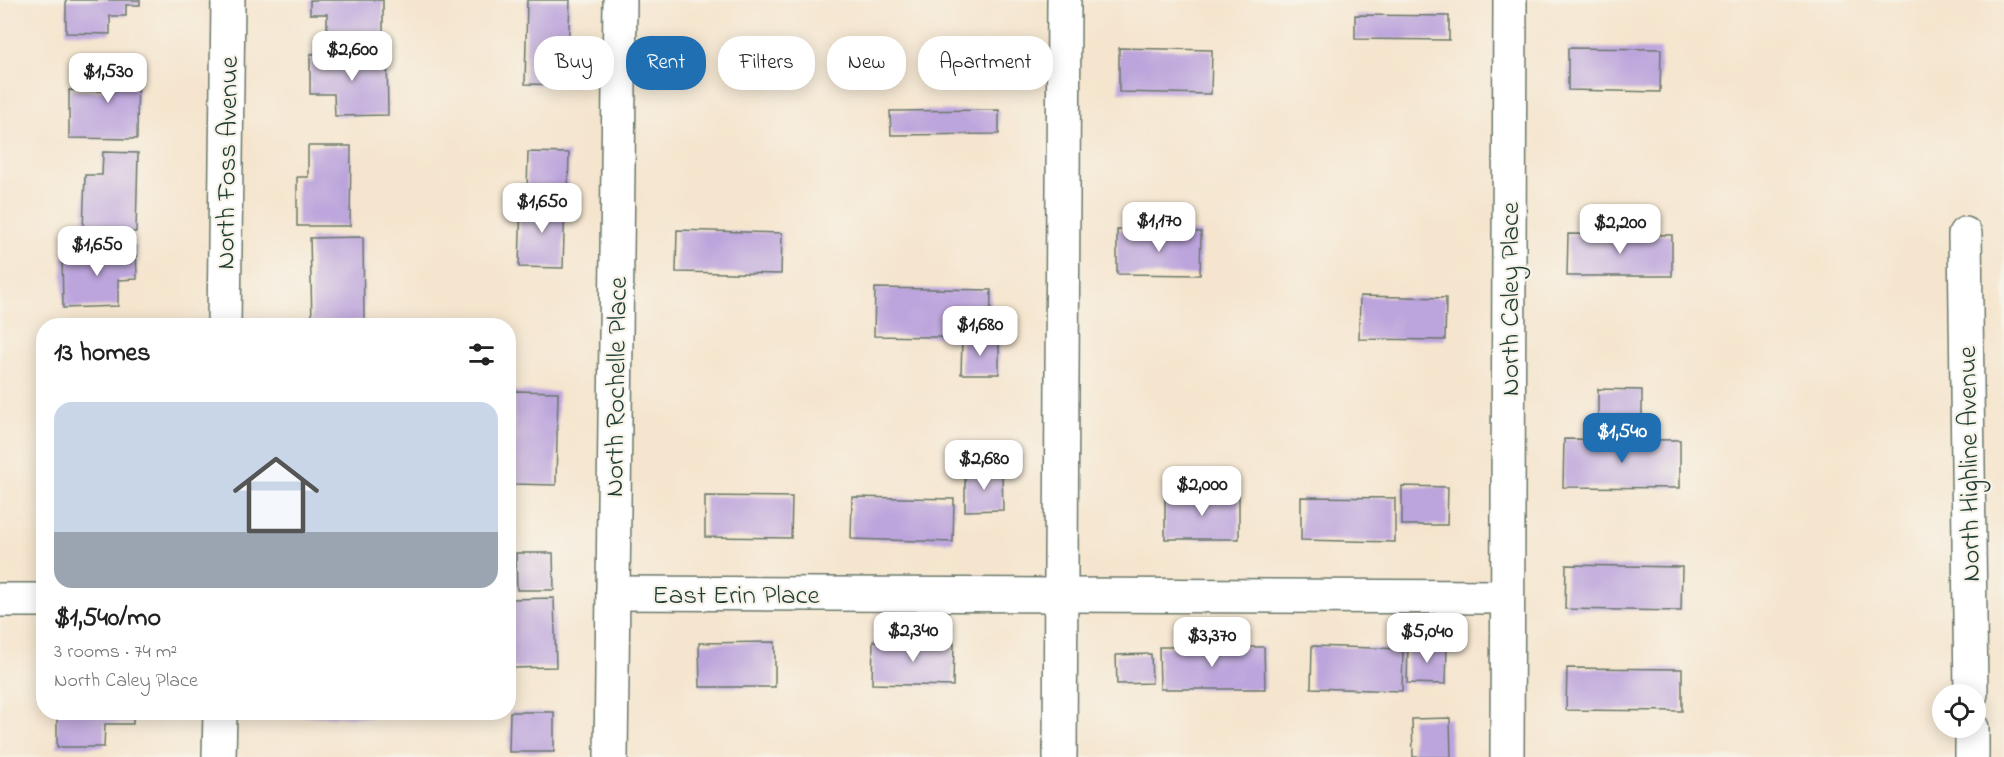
<!DOCTYPE html>
<html lang="en">
<head>
<meta charset="utf-8">
<style>
	body { margin:0; font-family:"Indie Flower",sans-serif; background:#f2f2f2; color:#222; height:100vh; display:flex; flex-direction:column; font-size:22px; white-space:nowrap }
	* { box-sizing:border-box; margin:0 }
	p { font-size:20px; color:#767676 }
	.icon { flex:none; width:33px; height:33px; fill:none; stroke:currentColor; stroke-width:2; stroke-linecap:round; stroke-linejoin:round }
	.map { position:relative; flex:1; overflow:hidden }
	.panel { position:absolute; left:36px; top:318px; width:480px; height:402px; display:flex; flex-direction:column; background:#fff; border-radius:24px; box-shadow:0 3px 15px #0003 }
	.panel>* { flex:none }
	.banner { position:absolute; left:534px; top:36px; width:570px; height:54px; display:flex; gap:12px }
	.tools { position:absolute; left:1932px; top:684px; display:grid; gap:12px }
	.tools a { display:grid; place-items:center; width:54px; height:54px; border-radius:50%; background:#fff; box-shadow:0 3px 15px #0003; font-size:30px }
	.price { position:absolute; translate:-50% -51px; padding:0 14px; border-radius:12px; background:#fff; color:#222; font-size:20px; line-height:39px; filter:drop-shadow(0 2px 3px #0008) }
	.price::after { content:''; position:absolute; left:50%; top:36px; width:18px; height:14px; margin-left:-9px; background:inherit; clip-path:polygon(0 0,100% 0,50% 100%) }
	.price.current { background:#1f6fb2; color:#fff }
	ul { padding:0; list-style:none }
	li { display:grid; align-content:center; gap:12px; height:318px; padding:0 18px }
	li span { display:grid; place-items:center; height:186px; border-radius:18px; color:#555 }
	li>.icon { margin-inline-start:auto }
	span .icon { width:108px; height:108px; fill:#fffc; stroke-width:1 }
	li b { font-size:26px }
	h2 { display:flex; justify-content:space-between; align-items:center; height:72px; padding:0 18px; font-size:26px }
	.tag { padding:0 21px; border-radius:24px; background:#fff; box-shadow:0 3px 15px #0003; font-size:21px; line-height:54px }
	.tag.current { background:#1f6fb2; color:#fff }
	.map>svg:first-child { display:block }
	.building { fill:#bca4dc }
	.lines { fill:none; stroke-linecap:round; stroke-linejoin:round }
	.minor-casing { stroke:#6a786a; stroke-width:36 }
	.tertiary-casing { stroke:#6a786a; stroke-width:36 }
	.minor { stroke:#fff; stroke-width:33 }
	.tertiary { stroke:#fff; stroke-width:33 }
	.labels { text-anchor:middle; stroke-width:4.5; stroke-linejoin:round; paint-order:stroke }
	.street-label { font-size:27px; fill:#1f3d34; stroke:#f7f3e8 }
</style>
</head>
<body>
<div class="map">
<svg width="2004" height="757" viewBox="0 0 2004 757">
	<rect width="100%" height="100%" fill="#f7f3e8"/>
	<filter id="ink" filterUnits="userSpaceOnUse"><feTurbulence type="fractalNoise" baseFrequency=".0167" numOctaves="2"/><feDisplacementMap in="SourceGraphic" scale="12" xChannelSelector="R" yChannelSelector="G"/><feConvolveMatrix kernelMatrix="1 2 1 2 8 2 1 2 1" color-interpolation-filters="sRGB"/></filter>
	<filter id="wash" filterUnits="userSpaceOnUse"><feTurbulence type="fractalNoise" baseFrequency=".008" numOctaves="4" result="noise"/><feDisplacementMap in="SourceGraphic" scale="24" xChannelSelector="R" yChannelSelector="G"/><feGaussianBlur stdDeviation="1.35" result="paint"/><feColorMatrix in="noise" values="0 0 0 0 0 0 0 0 0 0 0 0 0 0 0 0 0 1.4 0 .05"/><feComposite in="paint" operator="in"/></filter>
	<g filter="url(#wash)">
		<rect width="100%" height="100%" fill="#f5e5ce"/>
		<g id="blocks">
			<g class="building">
				<polygon points="66,0 140,0 140,5 126,5 126,16 110,16 110,34 66,33"/>
				<polygon points="310,0 383,0 383,39 327,38 327,14 310,14"/>
				<polygon points="527,0 570,0 567,85 525,84"/>
				<polygon points="1355,15 1449,16 1449,40 1355,39"/>
				<polygon points="1119,48 1212,50 1211,94 1119,92"/>
				<polygon points="1568,48 1661,49 1660,92 1568,90"/>
				<polygon points="387,53 388,115 335,116 334,94 310,94 310,54"/>
				<polygon points="102,59 138,59 137,139 69,138 69,90 102,91"/>
				<polygon points="999,110 999,134 891,135 890,111"/>
				<polygon points="308,146 351,146 350,226 297,226 297,177 308,177"/>
				<polygon points="103,152 138,153 136,232 83,230 85,175 102,175"/>
				<polygon points="528,152 569,153 568,193 527,192"/>
				<polygon points="521,199 565,200 563,268 519,267"/>
				<polygon points="677,230 782,233 781,274 676,272"/>
				<polygon points="1117,230 1201,232 1200,275 1117,274"/>
				<polygon points="1568,234 1672,235 1672,276 1567,276"/>
				<polygon points="363,237 364,321 312,322 310,238"/>
				<polygon points="99,246 136,246 137,279 118,280 118,306 63,308 62,257 99,256"/>
				<polygon points="875,288 991,290 990,338 874,336"/>
				<polygon points="1360,296 1446,298 1445,340 1359,339"/>
				<polygon points="962,340 999,341 999,374 961,374"/>
				<polygon points="1598,389 1642,390 1642,432 1598,431"/>
				<polygon points="514,391 558,392 556,485 512,484"/>
				<polygon points="1564,439 1680,440 1680,488 1563,487"/>
				<polygon points="965,472 1002,472 1003,510 965,511"/>
				<polygon points="1402,486 1448,487 1447,525 1402,525"/>
				<rect x="1165" y="495" width="74" height="44"/>
				<polygon points="705,496 792,497 791,538 705,537"/>
				<polygon points="852,497 954,499 953,542 851,539"/>
				<polygon points="1301,497 1395,498 1395,542 1301,540"/>
				<polygon points="516,553 553,553 554,590 517,590"/>
				<polygon points="1566,565 1682,567 1681,611 1565,609"/>
				<polygon points="554,598 556,667 511,668 510,599"/>
				<polygon points="873,641 954,643 953,686 872,684"/>
				<polygon points="775,642 775,687 700,687 699,643"/>
				<polygon points="1408,645 1447,646 1446,684 1407,683"/>
				<polygon points="1312,646 1403,649 1402,691 1311,688"/>
				<polygon points="1159,647 1264,647 1265,689 1160,689"/>
				<polygon points="1151,654 1152,683 1117,684 1116,655"/>
				<polygon points="1567,668 1682,669 1682,711 1566,710"/>
				<polygon points="57,712 133,712 133,724 105,724 104,747 57,747"/>
				<polygon points="301,712 370,712 370,718 301,716"/>
				<polygon points="510,712 554,712 554,752 509,752"/>
				<polygon points="1450,718 1451,757 1413,757 1412,719"/>
			</g>
		</g>
	</g>
	<g filter="url(#ink)">
		<use href="#blocks" fill-opacity="0" stroke="#6a786a" stroke-width="1.5"/>
		<g class="lines">
			<defs>
				<g id="minor">
					<polyline points="613,593 1507,597"/>
					<polyline points="0,600 44,600"/>
					<polyline points="611,757 620,0"/>
					<polyline points="1060,757 1064,0"/>
					<polyline points="1507,757 1510,0"/>
				</g>
				<g id="tertiary">
					<polyline points="1965,234 1971,694"/>
					<polyline points="224,326 228,0"/>
					<polyline points="1972,728 1972,757"/>
					<polyline points="219,757 220,712"/>
				</g>
			</defs>
			<use href="#minor" class="minor-casing"/>
			<use href="#tertiary" class="tertiary-casing"/>
			<use href="#minor" class="minor"/>
			<use href="#tertiary" class="tertiary"/>
		</g>
	</g>
	<g class="labels">
		<g class="street-label">
			<text transform="translate(226 163) rotate(-89)" y="9">North Foss Avenue</text>
			<text transform="translate(1509 299) rotate(-90)" y="9">North Caley Place</text>
			<text transform="translate(615 387) rotate(-89)" y="9">North Rochelle Place</text>
			<text transform="translate(1968 464) rotate(-91)" y="9">North Highline Avenue</text>
			<text x="736" y="603">East Erin Place</text>
		</g>
	</g>
</svg>
<div class="tools">
<a><svg class="icon" aria-label="locate" viewBox="0 0 24 24"><circle cx="12" cy="12" r="6"/><path d="M12 2v4M12 18v4M2 12h4M18 12h4"/></svg></a>
</div>
<b class="price" style="left:352px;top:82px">$2,600</b>
<b class="price" style="left:108px;top:104px">$1,530</b>
<b class="price" style="left:542px;top:234px">$1,650</b>
<b class="price" style="left:1159px;top:253px">$1,170</b>
<b class="price" style="left:1620px;top:255px">$2,200</b>
<b class="price" style="left:97px;top:277px">$1,650</b>
<b class="price" style="left:980px;top:357px">$1,680</b>
<b class="price current" style="left:1622px;top:464px">$1,540</b>
<b class="price" style="left:984px;top:491px">$2,680</b>
<b class="price" style="left:1202px;top:517px">$2,000</b>
<b class="price" style="left:913px;top:663px">$2,340</b>
<b class="price" style="left:1427px;top:664px">$5,040</b>
<b class="price" style="left:1212px;top:668px">$3,370</b>
<div class="banner">
<a class="tag">Buy</a>
<a class="tag current">Rent</a>
<a class="tag">Filters</a>
<a class="tag">New</a>
<a class="tag">Apartment</a>
</div>
<section class="panel">
<h2>13 homes<svg class="icon" aria-label="filters" viewBox="0 0 24 24"><path d="M4 7h16M4 17h16"/><circle cx="9" cy="7" r="2"/><circle cx="15" cy="17" r="2"/></svg></h2>
<ul>
<li><span style="background:linear-gradient(#c9d6e8 70%,#9aa5b1 0)"><svg class="icon" aria-label="home" viewBox="0 0 24 24"><path d="M3 11l9-7 9 7M6 9v11h12V9"/></svg></span><div><b>$1,540/mo</b><p>3 rooms · 74 m²</p><p>North Caley Place</p></div></li>
</ul>
</section>
</div>
</body>
</html>
